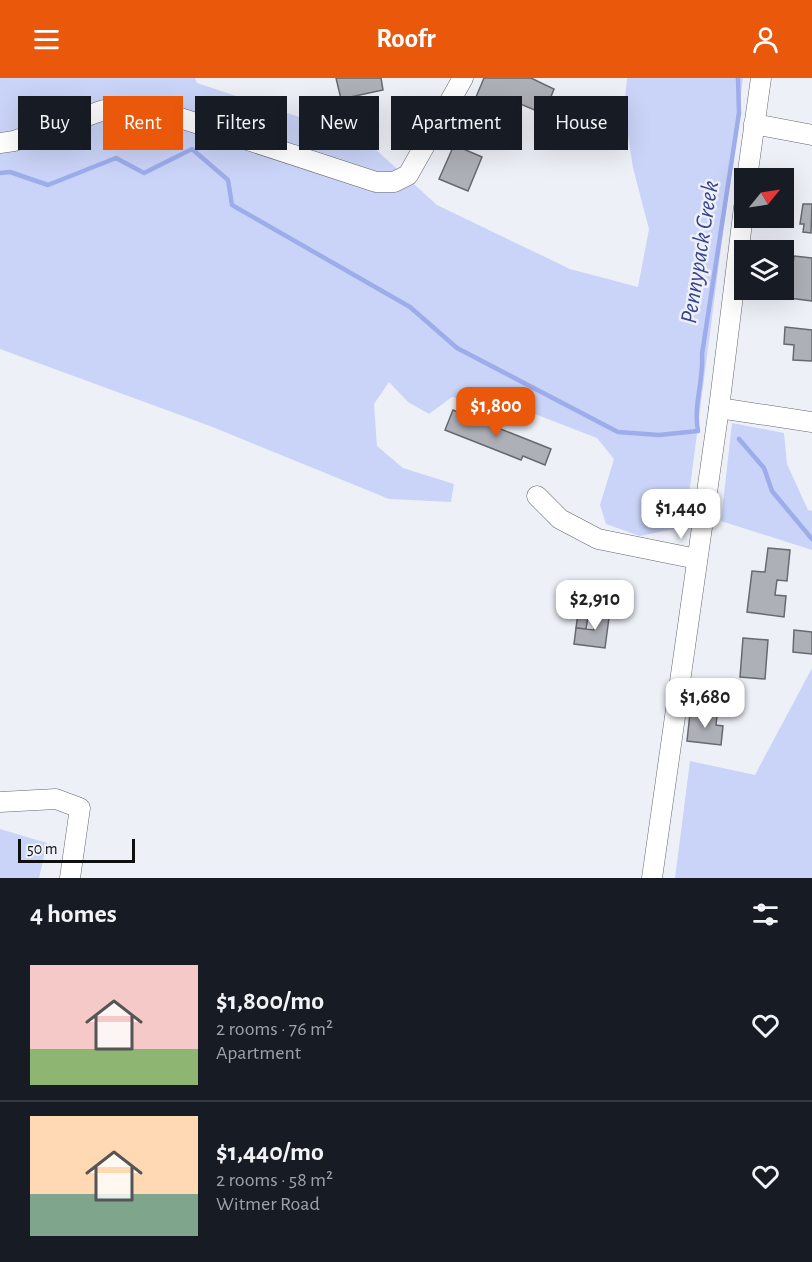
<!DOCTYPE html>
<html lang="en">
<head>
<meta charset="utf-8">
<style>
	body { margin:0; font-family:"Alegreya Sans",sans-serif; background:#20242c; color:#f1f3f6; height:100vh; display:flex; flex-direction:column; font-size:22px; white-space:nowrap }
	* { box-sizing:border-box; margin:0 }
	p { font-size:20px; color:#9ea1a6 }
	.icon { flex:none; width:33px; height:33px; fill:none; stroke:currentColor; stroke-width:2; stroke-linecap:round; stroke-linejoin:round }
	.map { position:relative; height:800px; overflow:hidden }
	.side { display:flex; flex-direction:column; background:#171b24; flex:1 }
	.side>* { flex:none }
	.hud { position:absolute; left:18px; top:18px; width:777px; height:54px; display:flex; gap:12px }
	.needle { width:39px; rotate:60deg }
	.buttons { position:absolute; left:734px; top:90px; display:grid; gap:12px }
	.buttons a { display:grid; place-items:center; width:60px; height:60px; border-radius:0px; background:#171b24; box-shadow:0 6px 24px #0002; font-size:30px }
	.scale { position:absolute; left:18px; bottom:15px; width:117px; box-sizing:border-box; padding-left:6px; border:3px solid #0e0f11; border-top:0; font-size:16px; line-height:21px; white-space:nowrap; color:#0e0f11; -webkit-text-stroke:4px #eef0f8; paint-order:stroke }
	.price { position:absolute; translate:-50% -51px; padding:0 14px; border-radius:12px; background:#fff; color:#222; font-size:20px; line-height:39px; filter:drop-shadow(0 2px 3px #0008) }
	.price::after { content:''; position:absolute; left:50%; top:36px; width:18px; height:14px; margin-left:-9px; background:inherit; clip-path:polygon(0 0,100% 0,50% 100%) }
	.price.current { background:#ea580c; color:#fff }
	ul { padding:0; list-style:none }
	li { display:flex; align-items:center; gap:18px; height:150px; padding:0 30px }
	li+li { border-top:2px solid #363941 }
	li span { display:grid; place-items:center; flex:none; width:168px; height:120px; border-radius:0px; color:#555 }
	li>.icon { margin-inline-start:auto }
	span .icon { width:72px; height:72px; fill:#fffc; stroke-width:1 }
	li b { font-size:26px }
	h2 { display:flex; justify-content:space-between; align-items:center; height:72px; padding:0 30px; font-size:26px }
	.tag { padding:0 21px; border-radius:0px; background:#171b24; box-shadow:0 6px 24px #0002; font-size:21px; line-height:54px }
	.tag.current { background:#ea580c; color:#fff }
	header { display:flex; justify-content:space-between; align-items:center; height:78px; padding:0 30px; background:#ea580c; color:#fff; font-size:27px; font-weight:600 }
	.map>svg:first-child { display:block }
	.green { fill:#cad4f8 }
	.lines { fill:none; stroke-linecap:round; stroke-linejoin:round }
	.stream { stroke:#9dacea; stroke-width:4.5 }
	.building { fill:#aeb0b8; stroke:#676970; stroke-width:1.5 }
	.minor-casing { stroke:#64676e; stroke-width:21 }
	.minor { stroke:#fff; stroke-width:20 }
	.labels { text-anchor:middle; stroke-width:5; stroke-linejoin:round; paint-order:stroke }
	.water-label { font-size:24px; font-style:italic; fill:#38448d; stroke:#eef0f8 }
</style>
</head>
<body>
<header><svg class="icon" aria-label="menu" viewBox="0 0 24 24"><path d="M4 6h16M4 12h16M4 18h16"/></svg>Roofr<svg class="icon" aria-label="person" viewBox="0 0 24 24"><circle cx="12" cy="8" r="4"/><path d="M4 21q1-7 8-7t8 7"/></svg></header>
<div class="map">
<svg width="812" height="800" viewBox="0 0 812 800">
	<rect width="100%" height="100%" fill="#eef0f8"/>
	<g class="green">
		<polygon points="0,0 195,0 197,5 363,60 437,127 570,191 638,209 649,151 633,90 624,31 627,0 743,0 691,402 683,449 640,458 606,446 600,427 614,381 597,360 522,331 452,319 429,336 408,324 389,304 374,326 377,368 403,390 454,406 451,424 389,421 210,348 0,271"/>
		<polygon points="732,345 784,355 787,386 808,432 812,433 812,472 721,443"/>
		<polygon points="812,590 812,800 675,800 690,683 755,697"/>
		<polygon points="0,751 47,765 39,800 0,800"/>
	</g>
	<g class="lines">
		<g class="stream">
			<path d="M0,95L10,94L48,107L116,80L144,95L192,71L228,102L232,127L410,229L457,270L618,354L659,357L698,353C693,327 704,302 702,276L739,35L738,0"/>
			<polyline points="739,361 764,390 772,413 812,461"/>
		</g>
	</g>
	<g class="building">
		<polygon points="336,0 381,0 383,12 341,21"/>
		<polygon points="484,0 531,0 554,11 544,36 504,19 499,29 476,19"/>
		<polygon points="454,67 482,79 468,113 439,101"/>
		<polygon points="803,126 812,126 811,155 803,154 804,146 800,146"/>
		<polygon points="794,178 812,180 812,223 789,220"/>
		<polygon points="785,249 812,252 812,283 793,282 794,267 784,266"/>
		<polygon points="453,332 551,371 545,387 523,378 521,382 445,352"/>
		<polygon points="768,470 790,472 787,503 777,502 775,517 786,518 784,539 747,534 752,493 765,494"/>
		<polygon points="579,528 597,530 596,540 588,539 586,551 576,550"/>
		<polygon points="597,530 610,532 605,570 574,566 576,550 594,552"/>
		<polygon points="794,552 812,554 812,576 793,574"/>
		<polygon points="743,560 768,562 765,601 740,599"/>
		<polygon points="690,635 717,637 716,647 723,648 721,667 687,663"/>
	</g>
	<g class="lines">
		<defs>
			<g id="minor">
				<polyline points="754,46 812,57"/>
				<polyline points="0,65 14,63 104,32 162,34 376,104 394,104 408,97 463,0"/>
				<polyline points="747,100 761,0"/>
				<polyline points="719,330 812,344"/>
				<polyline points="537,418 560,441 598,461 697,481"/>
				<polyline points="0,724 56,721 80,730 70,800"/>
				<polyline points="652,800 719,330 744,129"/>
			</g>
		</defs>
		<use href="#minor" class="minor-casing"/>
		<use href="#minor" class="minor"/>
	</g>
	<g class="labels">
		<g class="water-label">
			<text transform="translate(699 174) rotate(-81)" y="8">Pennypack Creek</text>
		</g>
	</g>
</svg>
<div class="buttons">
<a><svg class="needle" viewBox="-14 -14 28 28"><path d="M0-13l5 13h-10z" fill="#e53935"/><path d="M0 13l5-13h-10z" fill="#9ea1a6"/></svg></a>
<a><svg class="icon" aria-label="layers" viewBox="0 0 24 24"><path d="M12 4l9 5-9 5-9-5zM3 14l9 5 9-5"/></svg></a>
</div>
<div class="scale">50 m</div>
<b class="price current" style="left:496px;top:360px">$1,800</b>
<b class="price" style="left:681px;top:462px">$1,440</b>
<b class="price" style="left:595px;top:553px">$2,910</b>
<b class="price" style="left:705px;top:651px">$1,680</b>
<div class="hud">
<a class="tag">Buy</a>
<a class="tag current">Rent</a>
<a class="tag">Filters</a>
<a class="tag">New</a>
<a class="tag">Apartment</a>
<a class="tag">House</a>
</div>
</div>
<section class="side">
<h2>4 homes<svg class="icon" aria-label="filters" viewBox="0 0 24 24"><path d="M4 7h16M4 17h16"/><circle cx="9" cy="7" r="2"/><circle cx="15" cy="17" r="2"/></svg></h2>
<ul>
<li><span style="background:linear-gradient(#f6c9c9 70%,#8fb573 0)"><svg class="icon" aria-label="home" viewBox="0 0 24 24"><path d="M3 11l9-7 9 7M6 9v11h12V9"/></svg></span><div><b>$1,800/mo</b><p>2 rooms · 76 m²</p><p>Apartment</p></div><svg class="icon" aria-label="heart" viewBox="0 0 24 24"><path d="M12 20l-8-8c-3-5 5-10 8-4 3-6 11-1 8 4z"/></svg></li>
<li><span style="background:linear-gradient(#ffd9b3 65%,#7fa58c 0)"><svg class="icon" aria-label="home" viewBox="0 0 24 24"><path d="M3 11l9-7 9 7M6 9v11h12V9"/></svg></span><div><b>$1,440/mo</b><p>2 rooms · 58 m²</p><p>Witmer Road</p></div><svg class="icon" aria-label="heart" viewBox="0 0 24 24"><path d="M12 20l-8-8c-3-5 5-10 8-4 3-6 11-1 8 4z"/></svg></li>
</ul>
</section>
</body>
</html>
